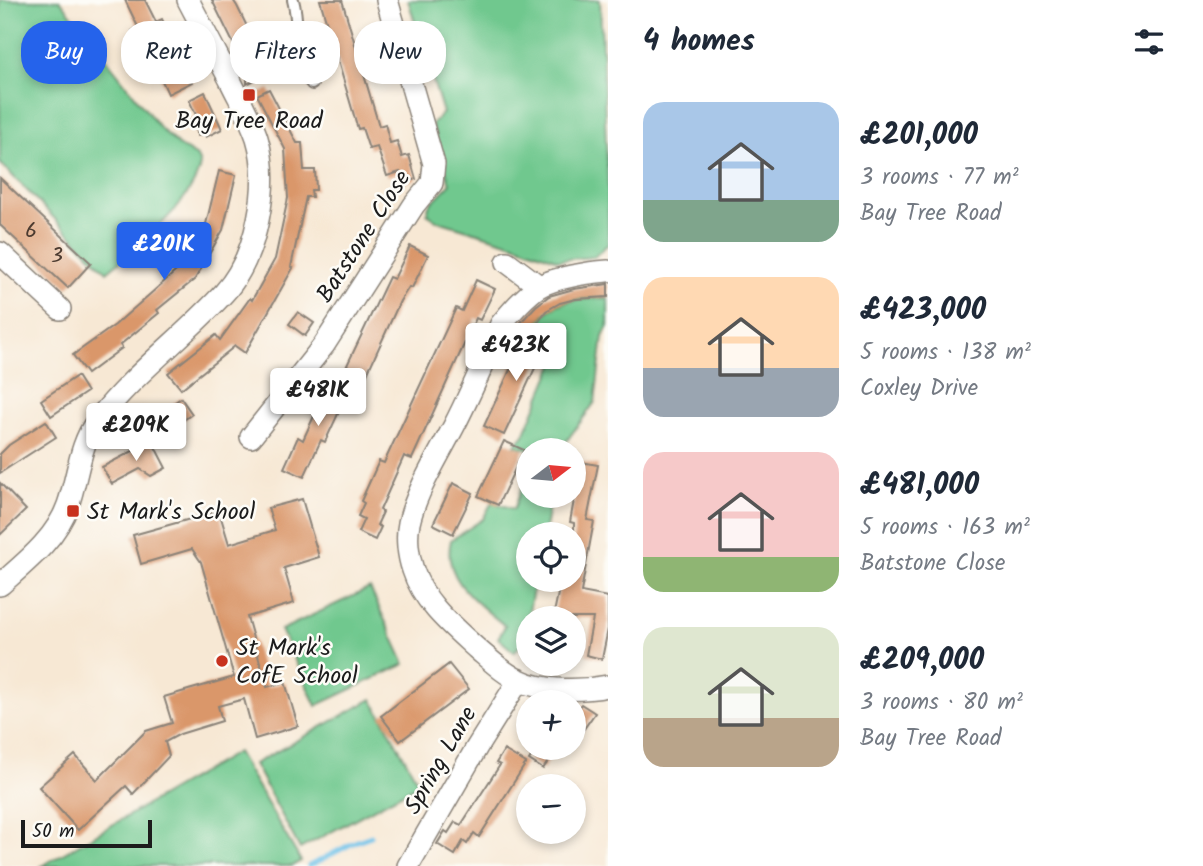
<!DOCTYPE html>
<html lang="en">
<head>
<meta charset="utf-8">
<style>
	body { margin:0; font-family:Kalam,sans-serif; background:#f6f6f7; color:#1f2937; height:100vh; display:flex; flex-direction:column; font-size:26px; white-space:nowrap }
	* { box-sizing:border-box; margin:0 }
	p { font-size:23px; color:#747a83 }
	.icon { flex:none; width:38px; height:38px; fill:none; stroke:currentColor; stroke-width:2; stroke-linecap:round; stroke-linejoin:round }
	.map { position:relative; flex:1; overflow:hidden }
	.sheet { display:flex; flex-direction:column; background:#fff; width:595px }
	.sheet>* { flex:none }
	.top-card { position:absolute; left:21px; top:21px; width:481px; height:63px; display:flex; gap:14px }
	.needle { width:46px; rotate:74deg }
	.fabs { position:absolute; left:516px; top:438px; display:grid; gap:14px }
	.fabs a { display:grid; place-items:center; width:70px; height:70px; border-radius:50%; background:#fff; box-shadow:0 4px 10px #0003; font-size:35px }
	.scale { position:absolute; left:21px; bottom:18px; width:131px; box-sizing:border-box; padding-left:7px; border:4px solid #1c1c1c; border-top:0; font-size:19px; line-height:24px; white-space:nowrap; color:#1c1c1c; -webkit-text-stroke:5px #fdfcf7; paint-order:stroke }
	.price { position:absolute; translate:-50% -60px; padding:0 16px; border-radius:7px; background:#fff; color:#222; font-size:23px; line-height:46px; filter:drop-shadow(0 2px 4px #0008) }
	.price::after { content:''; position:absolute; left:50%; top:42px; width:21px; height:16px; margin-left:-10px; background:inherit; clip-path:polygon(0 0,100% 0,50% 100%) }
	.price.on { background:#2563eb; color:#fff }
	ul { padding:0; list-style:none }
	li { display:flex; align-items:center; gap:21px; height:175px; padding:0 35px }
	li span { display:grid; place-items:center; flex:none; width:196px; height:140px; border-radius:21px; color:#555 }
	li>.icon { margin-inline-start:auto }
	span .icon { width:84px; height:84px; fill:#fffc; stroke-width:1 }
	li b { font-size:30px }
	h2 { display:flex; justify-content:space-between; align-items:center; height:84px; padding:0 35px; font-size:30px }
	.tag { padding:0 24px; border-radius:28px; background:#fff; box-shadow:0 4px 10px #0003; font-size:24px; line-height:63px }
	.tag.on { background:#2563eb; color:#fff }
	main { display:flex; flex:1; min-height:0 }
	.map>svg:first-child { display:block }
	.green { fill:#70c88e; stroke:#467255; stroke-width:2 }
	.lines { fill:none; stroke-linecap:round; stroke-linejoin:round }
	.stream { stroke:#6ac0e7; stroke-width:5 }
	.building { fill:#da976a }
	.service-casing { stroke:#8a8278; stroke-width:14 }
	.minor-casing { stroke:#8a8278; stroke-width:24 }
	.service { stroke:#fff; stroke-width:10 }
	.minor { stroke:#fff; stroke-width:21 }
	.poi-dot { fill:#c8321e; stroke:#fdfcf7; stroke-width:2.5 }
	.labels { text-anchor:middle; stroke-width:5; stroke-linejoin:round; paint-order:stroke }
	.number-label { font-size:21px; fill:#4c3b30 }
	.poi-label { font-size:24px; fill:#1c1c1c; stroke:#fdfcf7; text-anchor:start }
	.street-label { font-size:24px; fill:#1c1c1c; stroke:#fdfcf7 }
</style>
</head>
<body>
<main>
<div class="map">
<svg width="608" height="866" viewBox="0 0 608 866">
	<rect width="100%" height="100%" fill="#fdfcf7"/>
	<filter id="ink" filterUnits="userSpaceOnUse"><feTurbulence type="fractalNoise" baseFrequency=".0143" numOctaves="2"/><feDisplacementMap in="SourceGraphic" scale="14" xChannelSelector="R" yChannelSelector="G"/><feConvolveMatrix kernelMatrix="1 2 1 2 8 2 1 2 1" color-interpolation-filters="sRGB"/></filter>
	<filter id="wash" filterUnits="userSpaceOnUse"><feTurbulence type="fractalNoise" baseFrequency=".00686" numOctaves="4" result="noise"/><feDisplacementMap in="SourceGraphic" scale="28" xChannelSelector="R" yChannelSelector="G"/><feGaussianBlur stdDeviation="1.57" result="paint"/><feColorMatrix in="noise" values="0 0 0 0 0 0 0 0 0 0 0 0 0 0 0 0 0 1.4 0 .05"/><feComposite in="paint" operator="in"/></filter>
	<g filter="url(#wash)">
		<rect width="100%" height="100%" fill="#f7e8d4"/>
		<g class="green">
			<path d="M0,0H60L160,128L178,145L197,157L200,164C196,200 135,249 107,272L0,163Z"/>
			<polygon points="408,0 600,0 608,188 608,244 594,257 558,260 517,245 438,221 427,214 429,205 450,184 432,124 443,113"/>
			<path d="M608,298V326L603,337L595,402L560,450H531L515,445L524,435L562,346L538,322C557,297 579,299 608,298Z"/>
			<path d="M528,471V495H551L544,534H528V579H535L523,643L514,652L498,638L505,626C479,604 441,579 451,540L483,519L492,502L514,509Z"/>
			<polygon points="370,588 405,664 316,706 281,630"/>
			<polygon points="372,699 419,784 300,849 254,764"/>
			<polygon points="237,752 301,861 292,866 42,866"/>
		</g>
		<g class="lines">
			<polyline class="stream" points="309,866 357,841 371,836"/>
		</g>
		<g id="blocks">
			<g class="building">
				<polygon points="125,0 145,0 156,22 162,19 192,82 168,94 159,74 166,70 153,43 141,49 132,31 138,27"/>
				<polygon points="212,0 233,0 237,6 256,45 250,48 264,76 247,84 247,77 239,62 242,61"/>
				<polygon points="320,0 342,0 379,126 385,124 390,143 397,141 402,157 409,155 416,179 403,183 400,172 387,176 377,147 369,149 362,128 358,129"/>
				<polygon points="269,89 297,143 302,143 304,170 315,170 316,190 311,190 312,197 306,197 291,267 293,268 245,353 235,346 181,389 168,373 216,335 220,340 250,298 252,300 275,259 288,198 285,149 257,95"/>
				<polygon points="205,92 222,129 206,137 204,133 198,136 190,121 197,117 189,100"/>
				<polygon points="219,171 236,175 223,230 195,279 157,310 159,313 120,345 122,348 87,374 73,355 115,325 191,258 182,254 189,240 195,243 206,224"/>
				<polygon points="0,178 91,263 68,288 0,225"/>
				<polygon points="410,246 428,255 412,288 409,287 400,301 361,387 341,378 389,277 394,279"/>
				<polygon points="476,280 495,289 480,320 476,318 412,459 404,456 380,510 383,512 377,525 381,527 375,540 358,532 364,519 358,516 364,503 361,501 379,461 384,463 456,308 462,311"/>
				<polygon points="608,284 608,297 576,299 560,303 546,311 534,328 521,322 536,306 549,296 574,289"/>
				<polygon points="298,312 314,323 305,336 289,324"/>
				<polygon points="528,331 548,340 504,435 484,426"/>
				<polygon points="77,376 87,392 51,416 41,400"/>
				<polygon points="332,377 351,386 325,442 321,440 304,477 284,468 298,437 303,440"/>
				<polygon points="181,398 192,414 157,439 146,423"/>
				<polygon points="46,421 56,437 0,473 0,454 9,445"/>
				<polygon points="152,441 166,468 151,476 140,469 112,484 102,467"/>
				<polygon points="504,441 524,450 498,505 478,496"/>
				<polygon points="581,462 598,465 587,520 594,521 581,592 608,597 608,629 602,659 586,655 593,618 553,618 561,579 574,579 574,523 570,522"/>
				<polygon points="0,483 26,510 0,535"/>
				<polygon points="453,483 473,493 453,534 433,524"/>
				<polygon points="302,499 319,557 284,568 294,603 247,617 267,687 285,682 298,726 255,739 244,699 218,706 222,721 180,734 165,742 169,756 133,794 126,786 78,830 39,787 75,755 97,780 146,731 172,723 164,697 234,677 201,562 192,549 141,564 133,535 219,511 229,544 275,530 268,508"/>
				<polygon points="449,664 469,689 400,741 381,716"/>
				<polygon points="581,704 595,713 574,743 574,714"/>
				<polygon points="537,747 558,747 543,769 529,760"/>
				<polygon points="504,750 526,763 479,837 474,833 467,844 463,841 455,855 437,844 445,831 448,833 455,822 461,825 500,765 496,763"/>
			</g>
		</g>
	</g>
	<g filter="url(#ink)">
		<use href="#blocks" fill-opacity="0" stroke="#8a8278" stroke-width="2"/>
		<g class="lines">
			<defs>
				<path id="service" d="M293,0C301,27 291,62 312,84"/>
				<g id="minor">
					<polyline points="0,253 60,309"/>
					<polyline points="507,262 539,286"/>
					<path d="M608,271C591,272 551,278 537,288C523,298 512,311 501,324C486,358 471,393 454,426C439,455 416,491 409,523C406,537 408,556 413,570C423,602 452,626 476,648C488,658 504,674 519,680C543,692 582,691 608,686"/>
					<polyline points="251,437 324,345 414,205 432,183 434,164 387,0"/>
					<path d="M0,585C26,562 56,539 68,505C78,477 79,445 97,421C134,373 184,337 224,293C257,257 271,184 257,138C250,117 239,99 230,80C216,53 202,27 188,0"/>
					<polyline points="408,866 477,747 519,680"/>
				</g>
			</defs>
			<use href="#service" class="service-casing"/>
			<use href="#minor" class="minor-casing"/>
			<use href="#service" class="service"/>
			<use href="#minor" class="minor"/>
		</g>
	</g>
	<g class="poi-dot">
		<rect x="242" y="88" width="14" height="14" rx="3.5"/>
		<rect x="66" y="504" width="14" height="14" rx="3.5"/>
		<circle cx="222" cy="661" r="7"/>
	</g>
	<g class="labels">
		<g class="number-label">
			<text x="31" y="237">6</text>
			<text x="57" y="262">3</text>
		</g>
		<g class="poi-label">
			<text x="249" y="128" text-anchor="middle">Bay Tree Road</text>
			<text x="87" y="519">St Mark's School</text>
			<text x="236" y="655">St Mark's<tspan x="236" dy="28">CofE School</tspan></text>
		</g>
		<g class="street-label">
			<text transform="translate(363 236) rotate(-57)" y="8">Batstone Close</text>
			<text transform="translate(440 760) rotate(-60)" y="8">Spring Lane</text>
		</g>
	</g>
</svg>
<div class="fabs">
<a><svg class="needle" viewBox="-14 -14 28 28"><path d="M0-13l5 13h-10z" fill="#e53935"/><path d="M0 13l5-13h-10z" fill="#747a83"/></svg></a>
<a><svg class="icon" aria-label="locate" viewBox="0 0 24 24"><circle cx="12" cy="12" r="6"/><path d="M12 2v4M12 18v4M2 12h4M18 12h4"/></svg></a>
<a><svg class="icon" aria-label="layers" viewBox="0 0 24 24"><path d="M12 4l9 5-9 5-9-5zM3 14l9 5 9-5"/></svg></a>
<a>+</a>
<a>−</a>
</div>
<div class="scale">50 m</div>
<b class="price on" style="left:164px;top:282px">£201K</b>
<b class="price" style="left:516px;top:383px">£423K</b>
<b class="price" style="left:318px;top:428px">£481K</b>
<b class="price" style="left:136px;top:463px">£209K</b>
<div class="top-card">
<a class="tag on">Buy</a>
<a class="tag">Rent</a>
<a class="tag">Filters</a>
<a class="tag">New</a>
</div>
</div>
<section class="sheet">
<h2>4 homes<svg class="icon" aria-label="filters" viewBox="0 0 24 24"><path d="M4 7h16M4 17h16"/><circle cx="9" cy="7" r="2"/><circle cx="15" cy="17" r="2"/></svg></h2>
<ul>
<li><span style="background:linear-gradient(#a9c7e8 70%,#7fa58c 0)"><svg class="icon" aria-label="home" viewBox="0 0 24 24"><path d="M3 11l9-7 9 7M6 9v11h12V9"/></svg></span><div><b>£201,000</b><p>3 rooms · 77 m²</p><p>Bay Tree Road</p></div></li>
<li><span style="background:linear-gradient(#ffd9b3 65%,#9aa5b1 0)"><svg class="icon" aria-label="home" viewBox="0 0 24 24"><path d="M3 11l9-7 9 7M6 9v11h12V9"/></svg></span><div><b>£423,000</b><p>5 rooms · 138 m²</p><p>Coxley Drive</p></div></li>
<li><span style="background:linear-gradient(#f6c9c9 75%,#8fb573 0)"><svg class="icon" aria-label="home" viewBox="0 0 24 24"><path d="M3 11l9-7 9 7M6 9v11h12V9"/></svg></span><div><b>£481,000</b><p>5 rooms · 163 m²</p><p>Batstone Close</p></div></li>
<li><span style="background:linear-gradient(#dfe7d0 65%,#b9a48a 0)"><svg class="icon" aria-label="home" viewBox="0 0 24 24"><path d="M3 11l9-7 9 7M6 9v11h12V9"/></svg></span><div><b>£209,000</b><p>3 rooms · 80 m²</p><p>Bay Tree Road</p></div></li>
</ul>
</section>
</main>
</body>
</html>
